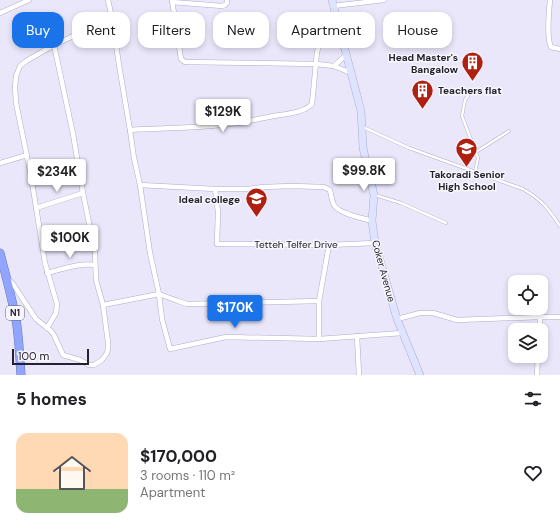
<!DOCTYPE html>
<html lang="en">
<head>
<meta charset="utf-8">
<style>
	body { margin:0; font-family:"DM Sans",sans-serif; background:#f6f6f6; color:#202124; height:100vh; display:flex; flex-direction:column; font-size:15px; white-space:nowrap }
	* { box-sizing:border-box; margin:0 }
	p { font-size:13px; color:#757577 }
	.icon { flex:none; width:22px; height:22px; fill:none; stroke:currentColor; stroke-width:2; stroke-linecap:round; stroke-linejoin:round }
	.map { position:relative; height:375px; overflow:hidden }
	.panel { display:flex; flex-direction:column; background:#fff; flex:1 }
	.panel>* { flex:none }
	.hud { position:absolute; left:12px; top:12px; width:536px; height:36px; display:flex; gap:8px }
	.buttons { position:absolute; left:508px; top:275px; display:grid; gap:8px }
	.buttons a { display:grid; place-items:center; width:40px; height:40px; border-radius:8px; background:#fff; box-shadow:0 2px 6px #0003; font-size:20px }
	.scale { position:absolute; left:12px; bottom:10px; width:77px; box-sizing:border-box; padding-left:4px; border:2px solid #24222d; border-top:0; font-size:11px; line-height:14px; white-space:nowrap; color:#24222d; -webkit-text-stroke:3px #f7f6fd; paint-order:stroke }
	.price { position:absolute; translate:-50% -34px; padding:0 9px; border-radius:4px; background:#fff; color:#222; font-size:13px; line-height:26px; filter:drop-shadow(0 1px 2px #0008) }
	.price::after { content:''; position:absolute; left:50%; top:24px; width:12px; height:9px; margin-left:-6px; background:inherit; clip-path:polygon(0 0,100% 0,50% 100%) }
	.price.on { background:#1a73e8; color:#fff }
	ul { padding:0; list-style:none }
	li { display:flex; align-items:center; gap:12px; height:100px; padding:0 16px }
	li+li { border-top:1px solid #e0e0e0 }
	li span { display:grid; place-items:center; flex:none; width:112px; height:80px; border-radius:12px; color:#555 }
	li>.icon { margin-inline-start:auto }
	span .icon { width:48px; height:48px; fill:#fffc; stroke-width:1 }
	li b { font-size:17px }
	h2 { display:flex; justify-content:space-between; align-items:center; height:48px; padding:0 16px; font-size:17px }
	.pill { padding:0 14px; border-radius:12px; background:#fff; box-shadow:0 2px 6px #0003; font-size:14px; line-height:36px }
	.pill.on { background:#1a73e8; color:#fff }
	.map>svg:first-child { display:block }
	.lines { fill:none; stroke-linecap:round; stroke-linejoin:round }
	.lane-casing { stroke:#b0abca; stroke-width:3.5 }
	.street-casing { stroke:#b0abca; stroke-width:5.5 }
	.secondary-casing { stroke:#b0abca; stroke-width:8 }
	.highway-casing { stroke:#6b77b5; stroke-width:9 }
	.lane { stroke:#fff; stroke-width:2.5 }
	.street { stroke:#fff; stroke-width:4.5 }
	.secondary { stroke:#dee4ff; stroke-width:7 }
	.highway { stroke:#91a5fe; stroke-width:8 }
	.labels { text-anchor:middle; stroke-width:3; stroke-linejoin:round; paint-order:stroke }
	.shield { fill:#f7f6fd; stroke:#63626b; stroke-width:1 }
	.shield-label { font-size:9px; font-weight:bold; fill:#24222d }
	.poi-label { font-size:10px; font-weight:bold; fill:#24222d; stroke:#f7f6fd; text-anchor:end }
	.street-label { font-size:10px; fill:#24222d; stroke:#f7f6fd }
</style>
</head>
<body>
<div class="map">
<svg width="560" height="375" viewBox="0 0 560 375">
	<rect width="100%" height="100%" fill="#eae7fb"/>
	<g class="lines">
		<defs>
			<g id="lane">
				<polyline points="468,96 465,100 462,116 478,158 475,172"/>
				<path d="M363,127L409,148L523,189C542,200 548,208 560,226"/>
				<polyline points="476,152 509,131"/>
				<polyline points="375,195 401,203 446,223"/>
			</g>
			<g id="street">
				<polyline points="108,0 112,18 119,65 130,130 134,158 140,185 150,253 159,294 162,319 170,349 226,337 319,339 402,333"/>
				<polyline points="172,0 181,59 185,62 316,64 334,66 351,73"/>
				<path d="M550,0C549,12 546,37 551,47L560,49"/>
				<polyline points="172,2 222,6 225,5 227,3 227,0"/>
				<polyline points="333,6 384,0"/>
				<polyline points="0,13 29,0"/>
				<polyline points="334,66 346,55"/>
				<path d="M130,130C166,128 203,128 238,123C248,121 258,119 269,117C282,114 303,114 312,104L317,52L319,46L335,12"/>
				<polyline points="0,163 27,155"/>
				<polyline points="140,185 215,189 218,212 217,244 329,245 375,243"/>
				<path d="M215,189H248L263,187L292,186L324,187L330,190C331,195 332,201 334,205C339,214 363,218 372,221"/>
				<polyline points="36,208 83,193"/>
				<path d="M47,273C63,269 79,263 95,265"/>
				<polyline points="7,278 13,284 36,319 51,331 54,335 63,355 80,360 89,365 94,365 102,360 107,353 108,349 108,342 103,305 96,280 95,253 83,193 73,134 54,45"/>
				<polyline points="103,305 159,294 178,301 187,304 319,301 329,245"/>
				<polyline points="397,319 420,313 433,313 457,320 540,317"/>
				<polyline points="47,328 56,313 57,304 45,263 31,176 16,103 15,87 16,76 20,66 26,61 54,45 112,18"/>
				<polyline points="540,330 540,317 560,317"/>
				<polyline points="357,336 359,375"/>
				<polyline points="319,339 319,301"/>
				<polyline points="537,375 538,356"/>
			</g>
			<polyline id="secondary" points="332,0 361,111 363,148 374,195 372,221 375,243 397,319 420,375"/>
			<path id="highway" d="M0,253C6,277 13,301 17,326C19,342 20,358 21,375"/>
		</defs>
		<use href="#lane" class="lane-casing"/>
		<use href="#street" class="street-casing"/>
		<use href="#secondary" class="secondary-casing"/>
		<use href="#highway" class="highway-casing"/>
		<use href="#lane" class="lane"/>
		<use href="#street" class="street"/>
		<use href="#secondary" class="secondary"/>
		<use href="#highway" class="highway"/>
	</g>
	<defs>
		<symbol id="building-pin" viewBox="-11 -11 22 30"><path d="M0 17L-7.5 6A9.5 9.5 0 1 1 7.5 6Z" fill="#af2010" stroke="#f7f6fd"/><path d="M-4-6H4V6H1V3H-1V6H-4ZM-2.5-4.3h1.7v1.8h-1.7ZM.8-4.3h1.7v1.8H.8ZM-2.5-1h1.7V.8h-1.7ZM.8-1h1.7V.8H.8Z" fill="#fff"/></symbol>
		<symbol id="school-pin" viewBox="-11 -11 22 30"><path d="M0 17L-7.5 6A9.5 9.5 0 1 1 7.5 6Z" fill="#af2010" stroke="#f7f6fd"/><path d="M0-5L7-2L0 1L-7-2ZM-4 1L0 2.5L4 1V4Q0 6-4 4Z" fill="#fff"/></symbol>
		<symbol id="university-pin" viewBox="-11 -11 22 30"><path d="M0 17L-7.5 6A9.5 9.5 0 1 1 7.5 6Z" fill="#af2010" stroke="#f7f6fd"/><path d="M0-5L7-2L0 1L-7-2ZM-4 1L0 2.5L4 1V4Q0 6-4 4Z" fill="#fff"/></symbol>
	</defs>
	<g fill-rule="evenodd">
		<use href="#building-pin" x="460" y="50" width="25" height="34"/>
		<use href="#building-pin" x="410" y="78" width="25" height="34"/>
		<use href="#school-pin" x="454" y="136" width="25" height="34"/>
		<use href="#university-pin" x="244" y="186" width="25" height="34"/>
	</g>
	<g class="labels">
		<rect class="shield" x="6" y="306" width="18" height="14" rx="3"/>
		<g class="shield-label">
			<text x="15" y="316">N1</text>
		</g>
		<g class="poi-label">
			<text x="458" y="61">Head Master's<tspan x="458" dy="12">Bangalow</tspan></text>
			<text x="438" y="94" text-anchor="start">Teachers flat</text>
			<text x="467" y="178" text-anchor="middle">Takoradi Senior<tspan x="467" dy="12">High School</tspan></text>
			<text x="240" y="203">Ideal college</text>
		</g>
		<g class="street-label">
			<text x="296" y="248">Tetteh Telfer Drive</text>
			<text transform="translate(384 271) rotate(75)" y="4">Coker Avenue</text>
		</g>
	</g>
</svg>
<div class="buttons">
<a><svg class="icon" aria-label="locate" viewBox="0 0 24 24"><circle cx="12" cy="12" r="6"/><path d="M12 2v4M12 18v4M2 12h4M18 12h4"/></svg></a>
<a><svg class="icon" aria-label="layers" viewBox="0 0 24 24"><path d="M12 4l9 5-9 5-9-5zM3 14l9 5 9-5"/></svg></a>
</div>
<div class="scale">100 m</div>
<b class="price" style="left:223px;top:133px">$129K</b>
<b class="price" style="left:364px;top:192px">$99.8K</b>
<b class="price" style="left:57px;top:193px">$234K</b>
<b class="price" style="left:70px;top:259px">$100K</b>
<b class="price on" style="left:235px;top:329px">$170K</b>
<div class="hud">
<a class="pill on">Buy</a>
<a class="pill">Rent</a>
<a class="pill">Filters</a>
<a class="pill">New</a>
<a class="pill">Apartment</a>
<a class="pill">House</a>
</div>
</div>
<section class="panel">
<h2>5 homes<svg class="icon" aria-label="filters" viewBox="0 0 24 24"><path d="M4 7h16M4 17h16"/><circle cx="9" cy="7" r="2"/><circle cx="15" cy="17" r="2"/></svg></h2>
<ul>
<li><span style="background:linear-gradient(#ffd9b3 70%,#8fb573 0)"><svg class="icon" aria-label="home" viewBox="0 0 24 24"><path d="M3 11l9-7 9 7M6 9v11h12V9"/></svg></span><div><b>$170,000</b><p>3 rooms · 110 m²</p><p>Apartment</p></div><svg class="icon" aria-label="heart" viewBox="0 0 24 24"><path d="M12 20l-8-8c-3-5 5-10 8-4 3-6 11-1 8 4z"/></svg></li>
</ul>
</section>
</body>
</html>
